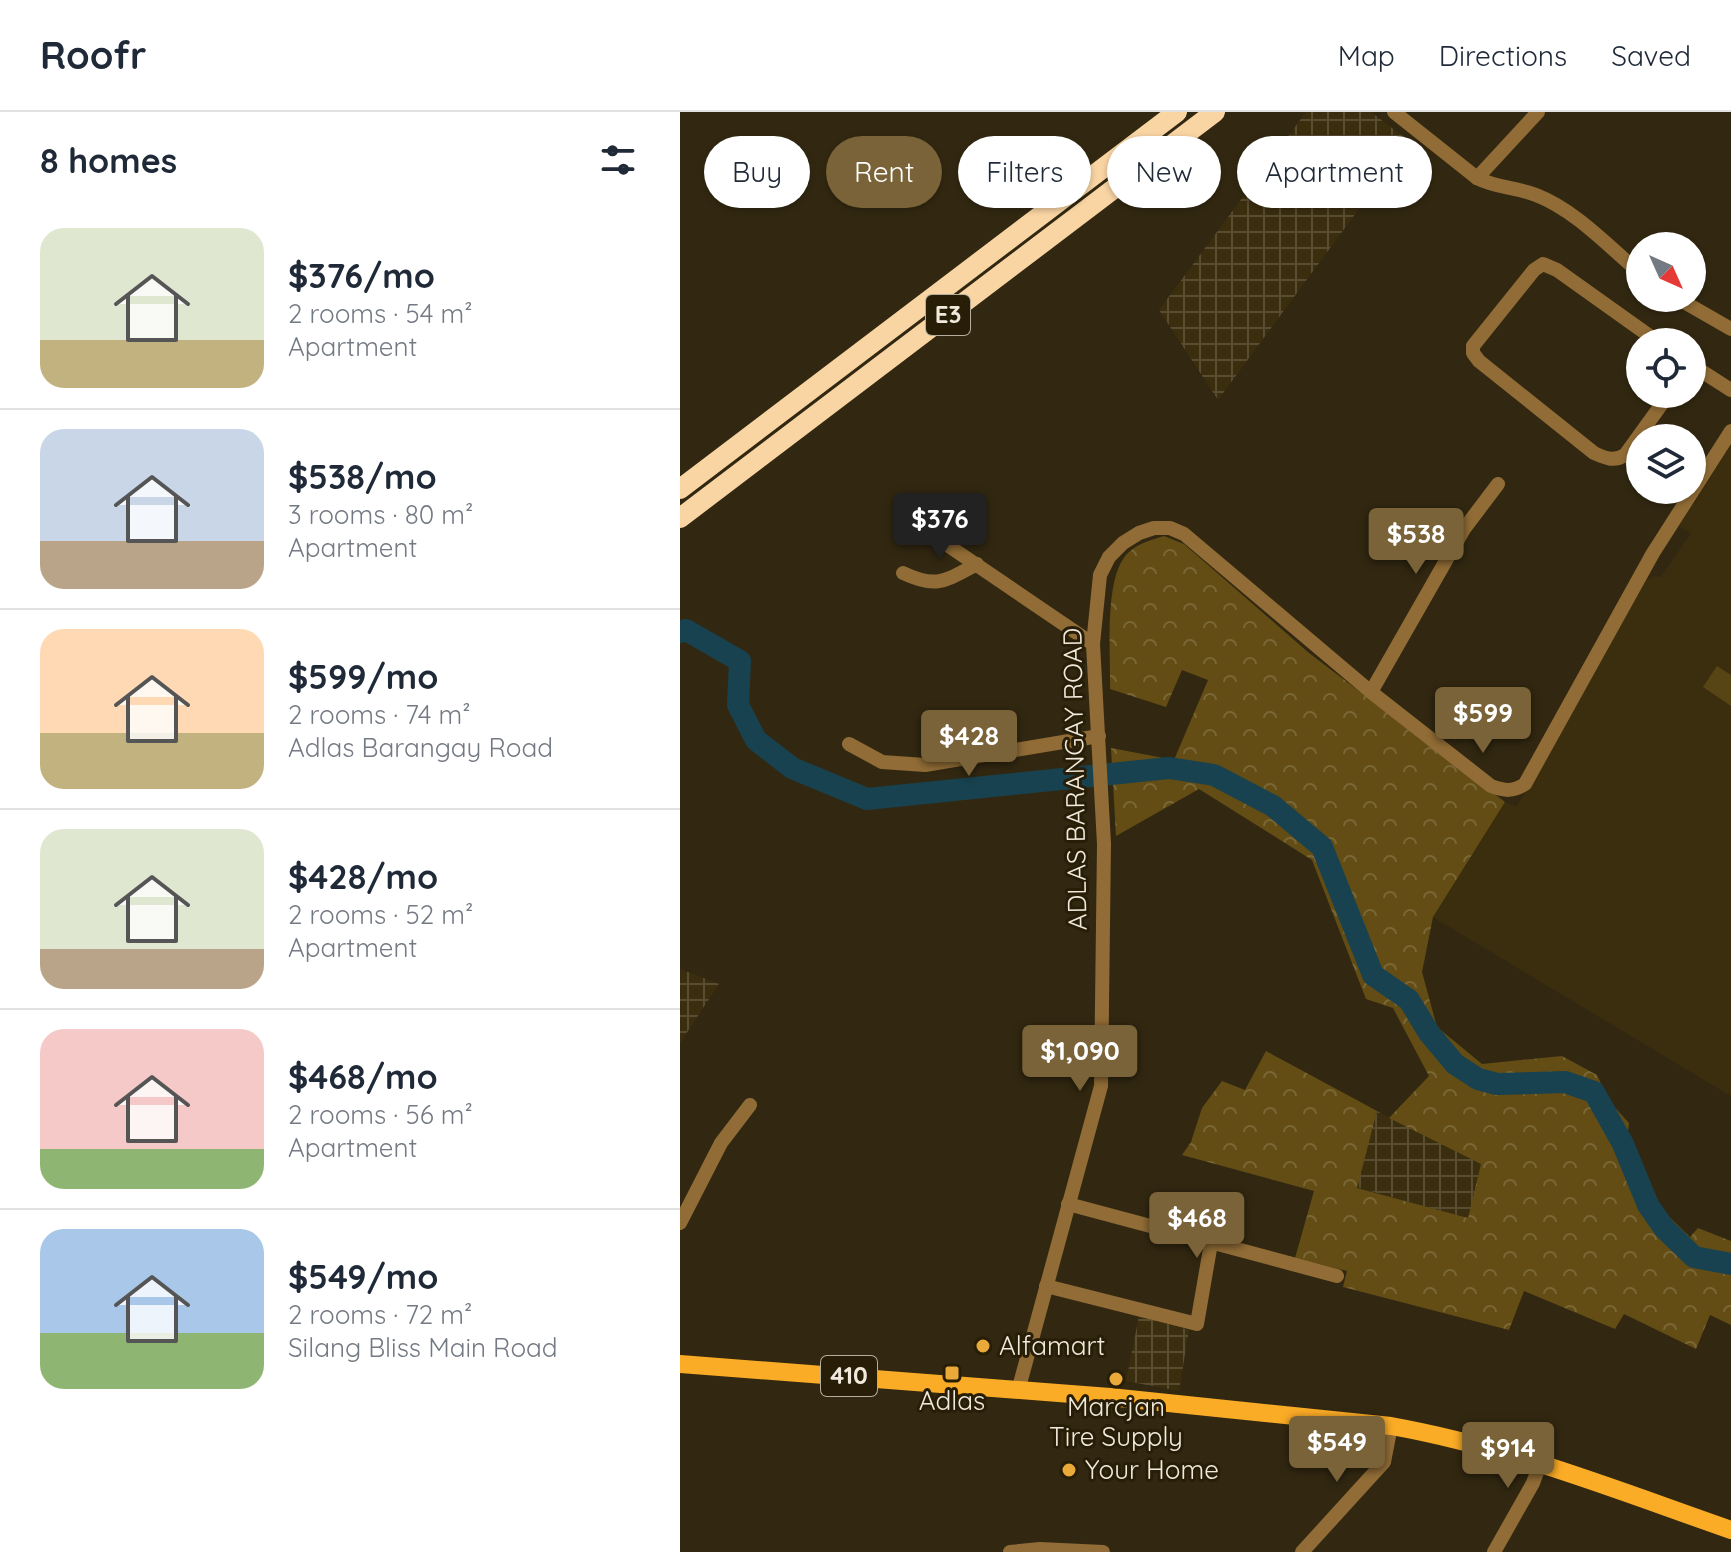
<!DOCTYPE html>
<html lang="en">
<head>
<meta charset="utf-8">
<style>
	body { margin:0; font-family:Quicksand,sans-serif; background:#f2f2f3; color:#1f2937; height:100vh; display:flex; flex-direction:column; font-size:30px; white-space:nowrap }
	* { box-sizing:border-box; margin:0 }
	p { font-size:26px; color:#747a83 }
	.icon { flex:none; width:44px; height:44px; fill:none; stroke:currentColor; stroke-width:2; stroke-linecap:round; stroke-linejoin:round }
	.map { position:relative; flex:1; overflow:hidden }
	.panel { display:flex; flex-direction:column; background:#fff; width:680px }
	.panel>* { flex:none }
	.top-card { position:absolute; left:24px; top:24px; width:760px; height:72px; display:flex; gap:16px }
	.needle { width:52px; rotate:135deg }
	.controls { position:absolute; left:946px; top:120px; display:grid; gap:16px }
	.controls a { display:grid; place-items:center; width:80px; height:80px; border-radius:50%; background:#fff; box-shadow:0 2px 6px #0004; font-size:40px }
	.price { position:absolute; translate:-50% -68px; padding:0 18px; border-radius:8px; background:#7a6338; color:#fff; font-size:26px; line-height:52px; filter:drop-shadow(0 2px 4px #0008) }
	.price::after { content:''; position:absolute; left:50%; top:48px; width:24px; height:18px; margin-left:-12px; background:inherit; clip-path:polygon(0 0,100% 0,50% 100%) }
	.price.current { background:#222; color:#fff }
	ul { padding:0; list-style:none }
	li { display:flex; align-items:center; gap:24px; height:200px; padding:0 40px }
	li+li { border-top:2px solid #e0e1e3 }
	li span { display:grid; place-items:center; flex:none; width:224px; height:160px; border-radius:24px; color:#555 }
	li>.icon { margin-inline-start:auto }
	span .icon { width:96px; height:96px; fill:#fffc; stroke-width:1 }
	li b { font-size:34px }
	h2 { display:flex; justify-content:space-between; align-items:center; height:96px; padding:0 40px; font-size:34px }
	.pill { padding:0 28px; border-radius:36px; background:#fff; box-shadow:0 2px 6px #0004; font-size:28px; line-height:72px }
	.pill.current { background:#7a6338; color:#fff }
	header { display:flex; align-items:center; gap:48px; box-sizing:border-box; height:112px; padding:0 40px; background:#fff; border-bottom:2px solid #e0e1e3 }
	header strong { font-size:38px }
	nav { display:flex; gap:44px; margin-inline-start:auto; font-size:28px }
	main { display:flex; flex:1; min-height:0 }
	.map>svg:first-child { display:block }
	.built { fill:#3b2e0f }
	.industrial { fill:url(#industrial-grid) }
	.forest { fill:url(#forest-crowns) }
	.green { fill:#584516 }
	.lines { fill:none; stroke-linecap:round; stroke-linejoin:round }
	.river { stroke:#18424f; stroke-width:22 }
	.minor { stroke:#916c36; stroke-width:14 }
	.major { stroke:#fbac26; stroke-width:18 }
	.highway { stroke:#fad5a4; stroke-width:20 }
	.poi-dot { fill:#eaaa39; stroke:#281e07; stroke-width:3 }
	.labels { text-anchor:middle; stroke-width:6; stroke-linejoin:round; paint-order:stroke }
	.shield { fill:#281e07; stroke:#b5ad9c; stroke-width:2 }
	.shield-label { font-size:24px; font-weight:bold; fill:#f1eadc }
	.street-label { font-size:26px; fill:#f1eadc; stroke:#281e07 }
	.poi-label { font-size:26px; fill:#f1eadc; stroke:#281e07; text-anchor:start }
</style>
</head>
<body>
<header>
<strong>Roofr</strong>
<nav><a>Map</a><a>Directions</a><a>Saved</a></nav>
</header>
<main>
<section class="panel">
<h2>8 homes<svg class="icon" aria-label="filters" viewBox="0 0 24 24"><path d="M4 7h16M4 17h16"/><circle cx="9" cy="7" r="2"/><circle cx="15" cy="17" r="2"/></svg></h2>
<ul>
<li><span style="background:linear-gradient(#dfe7d0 70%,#c2b280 0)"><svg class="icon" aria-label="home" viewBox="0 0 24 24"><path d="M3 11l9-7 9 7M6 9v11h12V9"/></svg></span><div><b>$376/mo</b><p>2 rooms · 54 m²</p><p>Apartment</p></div></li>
<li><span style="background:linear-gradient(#c9d6e8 70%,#b9a48a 0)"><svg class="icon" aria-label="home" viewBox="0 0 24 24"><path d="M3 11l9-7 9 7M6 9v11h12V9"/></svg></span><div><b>$538/mo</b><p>3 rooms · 80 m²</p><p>Apartment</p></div></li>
<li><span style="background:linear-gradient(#ffd9b3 65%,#c2b280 0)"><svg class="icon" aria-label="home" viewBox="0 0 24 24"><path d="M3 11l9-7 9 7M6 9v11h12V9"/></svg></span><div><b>$599/mo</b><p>2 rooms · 74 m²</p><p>Adlas Barangay Road</p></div></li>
<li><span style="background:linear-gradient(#dfe7d0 75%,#b9a48a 0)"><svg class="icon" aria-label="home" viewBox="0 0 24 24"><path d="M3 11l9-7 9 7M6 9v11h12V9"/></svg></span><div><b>$428/mo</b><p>2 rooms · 52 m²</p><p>Apartment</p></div></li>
<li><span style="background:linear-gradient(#f6c9c9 75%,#8fb573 0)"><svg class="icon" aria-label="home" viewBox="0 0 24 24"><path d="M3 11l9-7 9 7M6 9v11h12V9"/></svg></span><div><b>$468/mo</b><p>2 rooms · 56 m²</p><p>Apartment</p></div></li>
<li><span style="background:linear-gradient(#a9c7e8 65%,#8fb573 0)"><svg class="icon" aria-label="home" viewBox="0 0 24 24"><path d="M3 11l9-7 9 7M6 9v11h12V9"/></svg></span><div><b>$549/mo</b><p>2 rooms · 72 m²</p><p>Silang Bliss Main Road</p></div></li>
</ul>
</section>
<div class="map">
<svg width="1051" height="1440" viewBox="0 0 1051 1440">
	<defs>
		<pattern id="industrial-grid" width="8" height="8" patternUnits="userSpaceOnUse" patternTransform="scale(2)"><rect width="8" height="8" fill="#3b2e0f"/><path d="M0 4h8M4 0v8" fill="none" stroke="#584c31"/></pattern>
		<pattern id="forest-crowns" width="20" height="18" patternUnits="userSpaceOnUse" patternTransform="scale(2)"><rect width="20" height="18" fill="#634d15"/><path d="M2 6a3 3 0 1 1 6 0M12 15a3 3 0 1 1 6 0" fill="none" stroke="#7a6736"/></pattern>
	</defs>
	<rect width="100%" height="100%" fill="#322811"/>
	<polygon class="built" points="1051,333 1051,984 753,805 825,690 836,695 864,652 966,468 973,464 981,465 1011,421 999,414"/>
	<g class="industrial">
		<polygon points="626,0 691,0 729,29 538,288 479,198"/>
		<polygon points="0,857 39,872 0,931"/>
		<polygon points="697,999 801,1052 789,1107 676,1075"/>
		<polygon points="459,1204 509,1218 499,1279 446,1269"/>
	</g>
	<path class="forest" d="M484,424L504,432L629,541L825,690L753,805L742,860L757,915L802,952L882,944L917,963L929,989L949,1011L947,1027L958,1043L982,1098L1010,1125L1018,1116L1051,1129V1213L1030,1203L1016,1237L944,1202L935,1217L844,1179L829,1218L663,1175L667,1159L615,1146L634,1079L502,1043L511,1030L522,996L542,969L565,978L586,939L697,999L677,1076L788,1106L801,1052L709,1006L749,964L713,896L686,887L632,748L519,677L436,724L431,636L494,648L528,568L502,558L486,595L430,577C431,543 423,463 449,440C459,431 471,428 484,424Z"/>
	<polygon class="green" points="1037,554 1051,563 1051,594 1023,575"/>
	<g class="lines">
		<polyline class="river" points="0,520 6,518 60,549 58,593 76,628 112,656 187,687 489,656 534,663 593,694 642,735 693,863 729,888 749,921 775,952 798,967 817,972 885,970 914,980 943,1032 968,1093 984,1116 1014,1145 1051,1152"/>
		<g class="minor">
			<path d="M714,0L797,66C816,76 836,75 856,83C895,98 928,134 960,161"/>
			<polyline points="797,66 858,0"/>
			<polyline points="997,186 1051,217"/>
			<path d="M978,230L877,158L863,152L854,158L793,234V241L799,249L914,341C925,346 934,350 945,343L989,282"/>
			<polyline points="1012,253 1051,278"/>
			<polyline points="232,409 413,532"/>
			<path d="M223,461C257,477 265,469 297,452"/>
			<polyline points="691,580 784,417 818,372"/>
			<polyline points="169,632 202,650 245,653 419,624"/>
			<polyline points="388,1092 657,1164"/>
			<polyline points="0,1111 41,1031 70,993"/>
			<polyline points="366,1174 517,1212 531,1131"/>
			<path d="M338,1279L421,974L424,732L413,532L420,463L429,445L443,431L459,421L474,416H490L504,422L691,580L811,674C825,679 833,680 845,672L973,441L1051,319"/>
			<polyline points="330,1440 360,1437 423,1440"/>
			<polyline points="622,1440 704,1350 711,1314"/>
			<polyline points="814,1440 853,1371 860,1352"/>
		</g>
		<path class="major" d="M0,1252L430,1285L711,1314C829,1335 939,1379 1051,1418"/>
		<g class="highway">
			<polyline points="0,377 497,0"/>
			<polyline points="0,406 535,0"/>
		</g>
	</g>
	<g class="poi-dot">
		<circle cx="303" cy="1234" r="8"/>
		<rect x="264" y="1253" width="16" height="16" rx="4"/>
		<circle cx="436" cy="1267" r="8"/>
		<circle cx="389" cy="1358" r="8"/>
	</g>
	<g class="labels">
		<g class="shield">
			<rect x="246" y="183" width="44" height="40" rx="6"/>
			<rect x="141" y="1244" width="56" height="40" rx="6"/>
		</g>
		<g class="shield-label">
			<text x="268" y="211">E3</text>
			<text x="169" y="1272">410</text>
		</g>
		<g class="street-label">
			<text transform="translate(395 667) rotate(-91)" y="9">ADLAS BARANGAY ROAD</text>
		</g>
		<g class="poi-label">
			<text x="319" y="1243">Alfamart</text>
			<text x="272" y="1298" text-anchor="middle">Adlas</text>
			<text x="436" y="1304" text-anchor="middle">Marcjan<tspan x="436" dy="30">Tire Supply</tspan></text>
			<text x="405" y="1367">Your Home</text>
		</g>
	</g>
</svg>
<div class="controls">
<a><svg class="needle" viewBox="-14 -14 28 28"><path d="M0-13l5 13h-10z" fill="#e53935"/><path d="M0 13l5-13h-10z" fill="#747a83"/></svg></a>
<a><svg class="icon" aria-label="locate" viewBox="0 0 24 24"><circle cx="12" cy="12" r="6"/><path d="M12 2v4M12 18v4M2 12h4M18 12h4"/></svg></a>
<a><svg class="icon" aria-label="layers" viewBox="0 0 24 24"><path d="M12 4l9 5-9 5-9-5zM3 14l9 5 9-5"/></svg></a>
</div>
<b class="price current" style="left:260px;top:449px">$376</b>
<b class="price" style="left:736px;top:464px">$538</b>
<b class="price" style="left:803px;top:643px">$599</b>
<b class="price" style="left:289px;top:666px">$428</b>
<b class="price" style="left:400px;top:981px">$1,090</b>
<b class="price" style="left:517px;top:1148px">$468</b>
<b class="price" style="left:657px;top:1372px">$549</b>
<b class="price" style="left:828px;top:1378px">$914</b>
<div class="top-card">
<a class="pill">Buy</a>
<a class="pill current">Rent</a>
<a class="pill">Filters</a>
<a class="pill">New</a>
<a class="pill">Apartment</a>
</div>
</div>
</main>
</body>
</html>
